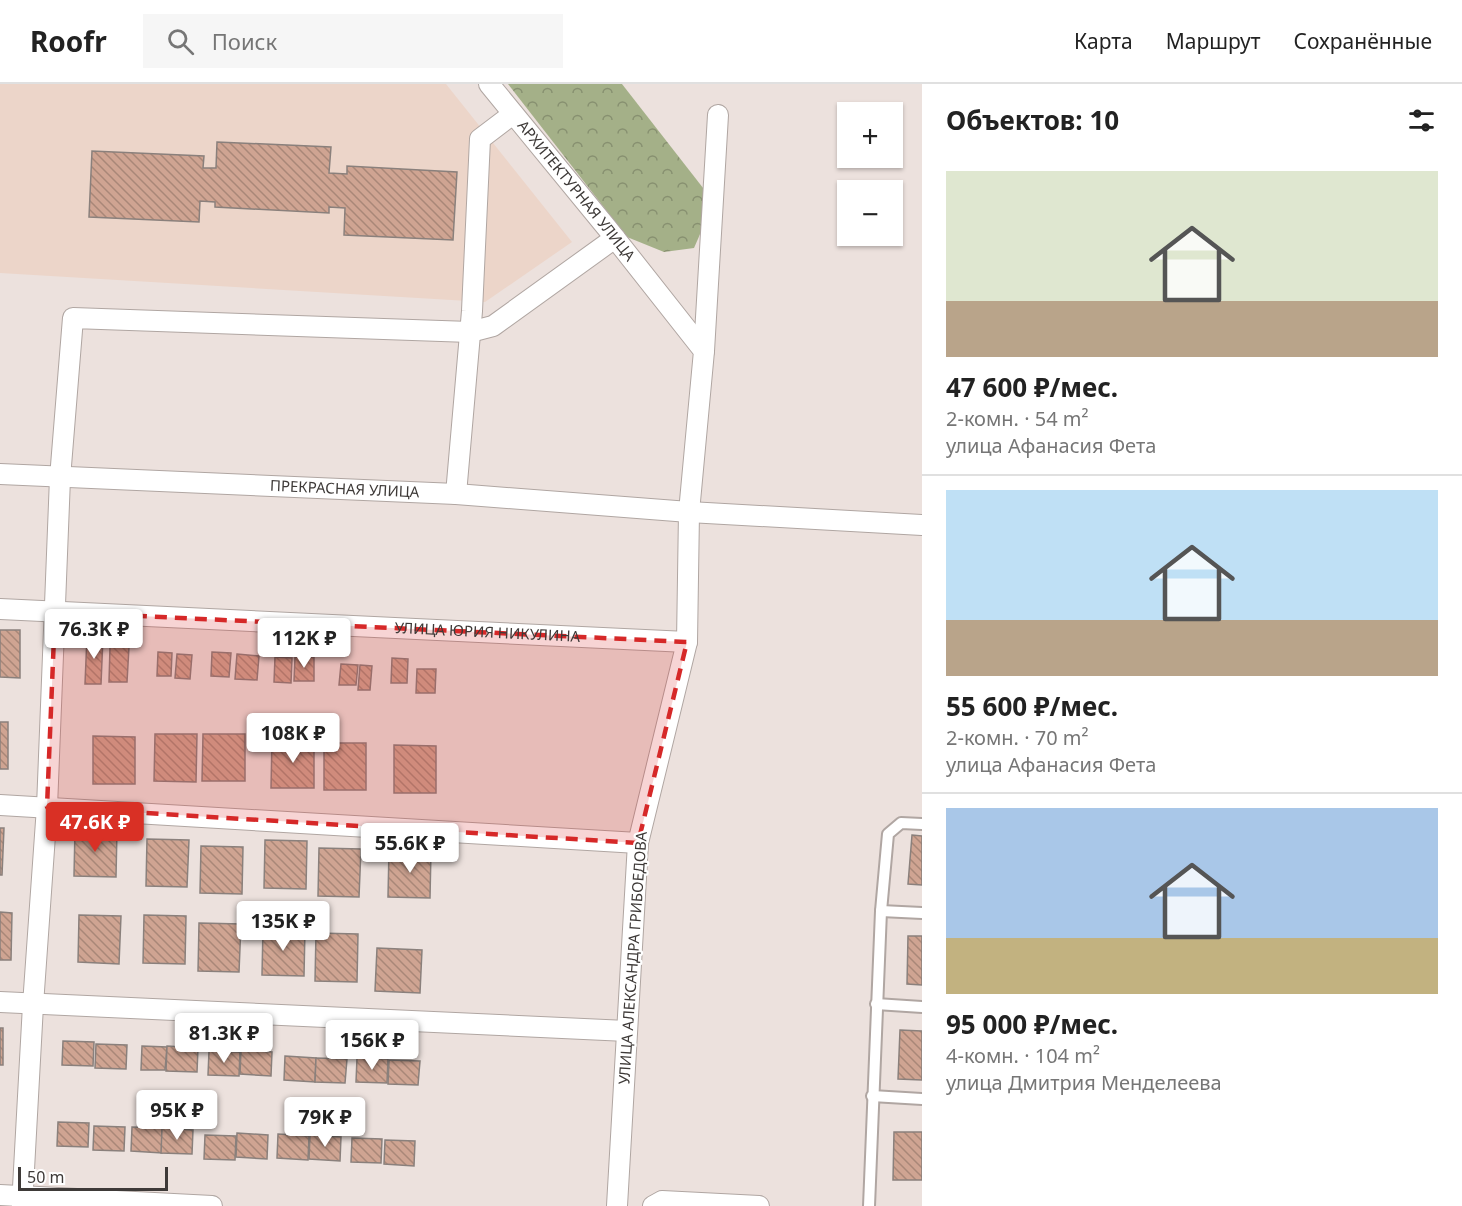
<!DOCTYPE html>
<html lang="ru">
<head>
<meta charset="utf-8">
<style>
	body { margin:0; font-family:"Noto Sans",sans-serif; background:#f6f6f6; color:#222; height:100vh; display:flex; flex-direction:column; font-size:22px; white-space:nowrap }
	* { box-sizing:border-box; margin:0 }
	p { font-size:20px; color:#767676 }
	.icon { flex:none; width:33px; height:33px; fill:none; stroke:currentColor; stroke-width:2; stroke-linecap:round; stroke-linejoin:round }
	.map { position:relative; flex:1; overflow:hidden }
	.panel { display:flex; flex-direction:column; background:#fff; width:540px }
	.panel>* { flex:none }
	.tools { position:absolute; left:837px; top:18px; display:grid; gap:12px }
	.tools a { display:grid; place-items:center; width:66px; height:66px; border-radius:0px; background:#fff; box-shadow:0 2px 4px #0004; font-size:30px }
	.scale { position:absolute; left:18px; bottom:15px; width:150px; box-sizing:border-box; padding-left:6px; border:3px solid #3e3a38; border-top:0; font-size:16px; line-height:21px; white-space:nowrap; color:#3e3a38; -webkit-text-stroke:4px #fff; paint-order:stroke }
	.price { position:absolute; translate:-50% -51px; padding:0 14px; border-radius:6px; background:#fff; color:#222; font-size:20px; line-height:39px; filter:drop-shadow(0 2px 3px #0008) }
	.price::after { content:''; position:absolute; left:50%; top:36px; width:18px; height:14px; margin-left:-9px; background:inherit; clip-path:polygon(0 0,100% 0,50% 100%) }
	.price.selected { background:#d93025; color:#fff }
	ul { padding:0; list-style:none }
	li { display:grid; align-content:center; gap:12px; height:318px; padding:0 24px }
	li+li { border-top:2px solid #e0e0e0 }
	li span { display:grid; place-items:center; height:186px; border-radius:0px; color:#555 }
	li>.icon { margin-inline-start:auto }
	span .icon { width:108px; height:108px; fill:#fffc; stroke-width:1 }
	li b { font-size:26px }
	h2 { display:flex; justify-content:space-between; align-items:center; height:72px; padding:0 24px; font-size:26px }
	header { display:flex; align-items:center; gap:36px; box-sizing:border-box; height:84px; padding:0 30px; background:#fff; border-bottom:2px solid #e0e0e0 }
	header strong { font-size:28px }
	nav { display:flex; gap:33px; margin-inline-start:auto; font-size:21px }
	.search { width:420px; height:54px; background:#f6f6f6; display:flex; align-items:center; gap:15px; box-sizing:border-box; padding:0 21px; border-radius:0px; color:#767676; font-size:22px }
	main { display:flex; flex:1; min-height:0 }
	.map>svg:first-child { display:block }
	.education { fill:#ecd5c9 }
	.forest { fill:url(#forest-crowns) }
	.building { fill:url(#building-back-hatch); stroke:#8a807c; stroke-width:1.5 }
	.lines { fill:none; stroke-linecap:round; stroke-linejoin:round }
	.lane-casing { stroke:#b0a6a2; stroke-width:14 }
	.street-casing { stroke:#b0a6a2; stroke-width:22 }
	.lane { stroke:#fff; stroke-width:10 }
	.street { stroke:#fff; stroke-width:20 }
	.marked { fill:#d62828; fill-opacity:0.2; stroke:#d62828; stroke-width:4.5; stroke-dasharray:12 8; stroke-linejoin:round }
	.labels { text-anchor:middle; stroke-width:4.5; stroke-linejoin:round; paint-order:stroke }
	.street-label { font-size:15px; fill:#3e3a38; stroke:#fff }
</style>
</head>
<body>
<header>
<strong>Roofr</strong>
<div class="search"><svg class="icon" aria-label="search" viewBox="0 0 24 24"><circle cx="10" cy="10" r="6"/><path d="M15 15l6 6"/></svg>Поиск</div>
<nav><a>Карта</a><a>Маршрут</a><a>Сохранённые</a></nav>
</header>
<main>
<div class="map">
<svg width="922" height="1122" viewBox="0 0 922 1122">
	<defs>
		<pattern id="forest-crowns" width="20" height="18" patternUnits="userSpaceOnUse" patternTransform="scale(1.5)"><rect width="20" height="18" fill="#a4b088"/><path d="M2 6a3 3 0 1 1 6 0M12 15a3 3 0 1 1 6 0" fill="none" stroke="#879070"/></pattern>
		<pattern id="building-back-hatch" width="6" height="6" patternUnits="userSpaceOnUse" patternTransform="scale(1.5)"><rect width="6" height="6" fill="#cfa492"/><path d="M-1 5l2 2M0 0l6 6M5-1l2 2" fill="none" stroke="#a98778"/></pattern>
	</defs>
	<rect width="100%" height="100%" fill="#ece1dd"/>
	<polygon class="education" points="0,0 446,0 572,158 485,218 0,189"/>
	<polygon class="forest" points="508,0 622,0 714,118 694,164 664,168 627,153"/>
	<g class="building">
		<polygon points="217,58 331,63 329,89 347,90 347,82 457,88 453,156 344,151 345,124 329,123 329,129 215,123 215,118 200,117 199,138 89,133 92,67 204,72 203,84 216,84"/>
		<polygon points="0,546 20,546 20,594 0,593"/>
		<polygon points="87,552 103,553 101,600 85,600"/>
		<polygon points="110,563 129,563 127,598 109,598"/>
		<polygon points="158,568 172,569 171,592 157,592"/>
		<polygon points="212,568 231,569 229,593 211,592"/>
		<polygon points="177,570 192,571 190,595 175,594"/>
		<polygon points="237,570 259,572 257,596 235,595"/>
		<polygon points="275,573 292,574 291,599 274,598"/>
		<polygon points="295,573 314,573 314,597 294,597"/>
		<polygon points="392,574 408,575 407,599 391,599"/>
		<polygon points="341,580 358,581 356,601 339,601"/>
		<polygon points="360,581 372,582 370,606 358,606"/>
		<polygon points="417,585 436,585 435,609 416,609"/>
		<rect x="0" y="638" width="8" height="47"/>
		<polygon points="155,650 197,650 196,698 154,697"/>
		<polygon points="203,650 245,650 245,697 202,697"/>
		<polygon points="93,652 135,653 135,700 93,700"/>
		<polygon points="272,656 314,657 314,704 271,704"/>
		<rect x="324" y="659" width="42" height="47"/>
		<polygon points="394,661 436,662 436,709 394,709"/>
		<polygon points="0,744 4,744 2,791 0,791"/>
		<polygon points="75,745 117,746 116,793 74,792"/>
		<polygon points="912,751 922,752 922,801 908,800"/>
		<polygon points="147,755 189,756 187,803 146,802"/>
		<polygon points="265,756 307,757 306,805 264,804"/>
		<polygon points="201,762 243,763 242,810 200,809"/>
		<polygon points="319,764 361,765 359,813 318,812"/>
		<polygon points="389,766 431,767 430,814 388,813"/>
		<polygon points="0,828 12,829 11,876 0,876"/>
		<polygon points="79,831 121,832 119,880 78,878"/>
		<polygon points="144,831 186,832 185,880 143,879"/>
		<polygon points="199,839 241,840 239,888 198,887"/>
		<polygon points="263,844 305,845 304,892 262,891"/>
		<polygon points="316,849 358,850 357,898 315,897"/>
		<polygon points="908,852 922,852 922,901 907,900"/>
		<polygon points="377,864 422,866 420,909 375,907"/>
		<rect x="0" y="944" width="3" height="37"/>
		<polygon points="900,946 922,947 922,996 898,995"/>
		<polygon points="63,957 94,958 93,982 62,981"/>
		<polygon points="96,960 127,961 126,985 95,984"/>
		<polygon points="142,962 167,963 165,986 141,986"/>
		<polygon points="167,962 198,964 197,988 166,987"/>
		<polygon points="241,966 272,968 271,992 240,990"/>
		<polygon points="209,967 240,968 239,992 208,991"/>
		<polygon points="285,972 316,974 315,998 284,996"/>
		<polygon points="316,974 347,975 345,999 315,998"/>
		<polygon points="357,974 388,975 387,999 356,998"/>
		<polygon points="389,976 420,977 418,1001 388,1000"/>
		<polygon points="58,1038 89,1039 88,1063 57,1062"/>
		<polygon points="94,1042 125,1043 124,1067 93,1066"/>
		<polygon points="132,1043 163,1044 162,1069 131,1067"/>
		<polygon points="162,1044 193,1046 192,1070 161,1069"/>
		<polygon points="894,1048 922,1048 922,1096 893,1096"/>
		<polygon points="237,1049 268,1051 267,1075 236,1073"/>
		<polygon points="278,1050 309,1052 308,1076 277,1074"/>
		<polygon points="205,1051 236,1052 235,1076 204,1075"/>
		<polygon points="310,1051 341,1053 340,1077 309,1075"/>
		<polygon points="352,1054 382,1055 381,1079 351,1078"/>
		<polygon points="385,1056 415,1057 414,1082 384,1080"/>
	</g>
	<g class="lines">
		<defs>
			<g id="lane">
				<polyline points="881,827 922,829"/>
				<polyline points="876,920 922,923"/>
				<polyline points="872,1012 922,1015"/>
				<polyline points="869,1122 881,827 888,750 901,739 922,740"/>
			</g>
			<g id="street">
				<path id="s1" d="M489,0L607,144L704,267L689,428L687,558L638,759L617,1122"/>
				<polyline points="704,267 718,31"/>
				<path id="s2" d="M0,390L456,410L689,428L922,441"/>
				<polyline points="456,410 472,227 480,55 513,30"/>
				<path id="s3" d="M0,525L687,558"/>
				<polyline points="0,721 638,759"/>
				<polyline points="0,918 627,947"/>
				<polyline points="0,1111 212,1122"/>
				<polyline points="22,1122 33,921 47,723 60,394 73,234 470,248 493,242 615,154"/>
				<polyline points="653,1122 662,1117 759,1122"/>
			</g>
		</defs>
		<use href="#lane" class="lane-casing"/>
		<use href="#street" class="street-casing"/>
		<use href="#lane" class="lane"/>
		<use href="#street" class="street"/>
	</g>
	<path class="marked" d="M55,528L687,558L638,759L47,723Z"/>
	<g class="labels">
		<g class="street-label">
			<text dy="5" stroke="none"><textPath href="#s1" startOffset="138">АРХИТЕКТУРНАЯ УЛИЦА</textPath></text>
			<text dy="5" stroke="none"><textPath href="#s2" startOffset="345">ПРЕКРАСНАЯ УЛИЦА</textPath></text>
			<text dy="5" stroke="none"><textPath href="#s3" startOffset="488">УЛИЦА ЮРИЯ НИКУЛИНА</textPath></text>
			<text transform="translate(633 874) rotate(-86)" y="5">УЛИЦА АЛЕКСАНДРА ГРИБОЕДОВА</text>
		</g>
	</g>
</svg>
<div class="tools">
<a>+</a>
<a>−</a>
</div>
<div class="scale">50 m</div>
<b class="price" style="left:94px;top:576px">76.3K ₽</b>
<b class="price" style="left:304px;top:585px">112K ₽</b>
<b class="price" style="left:293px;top:680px">108K ₽</b>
<b class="price selected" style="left:95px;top:769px">47.6K ₽</b>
<b class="price" style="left:410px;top:790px">55.6K ₽</b>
<b class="price" style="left:283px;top:868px">135K ₽</b>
<b class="price" style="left:224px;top:980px">81.3K ₽</b>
<b class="price" style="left:372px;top:987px">156K ₽</b>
<b class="price" style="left:177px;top:1057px">95K ₽</b>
<b class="price" style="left:325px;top:1064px">79K ₽</b>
</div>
<section class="panel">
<h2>Объектов: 10<svg class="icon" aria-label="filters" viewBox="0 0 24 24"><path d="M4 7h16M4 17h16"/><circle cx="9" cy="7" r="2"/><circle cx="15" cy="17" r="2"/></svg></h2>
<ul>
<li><span style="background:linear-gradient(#dfe7d0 70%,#b9a48a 0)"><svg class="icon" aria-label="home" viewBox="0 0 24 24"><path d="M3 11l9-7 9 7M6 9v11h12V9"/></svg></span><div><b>47 600 ₽/мес.</b><p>2-комн. · 54 m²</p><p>улица Афанасия Фета</p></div></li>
<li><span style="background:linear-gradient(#bfe0f5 70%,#b9a48a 0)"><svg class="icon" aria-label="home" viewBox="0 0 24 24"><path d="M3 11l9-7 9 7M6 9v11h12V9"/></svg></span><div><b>55 600 ₽/мес.</b><p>2-комн. · 70 m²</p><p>улица Афанасия Фета</p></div></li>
<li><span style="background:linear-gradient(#a9c7e8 70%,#c2b280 0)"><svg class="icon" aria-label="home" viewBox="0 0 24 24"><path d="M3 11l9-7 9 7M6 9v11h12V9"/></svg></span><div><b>95 000 ₽/мес.</b><p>4-комн. · 104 m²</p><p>улица Дмитрия Менделеева</p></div></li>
</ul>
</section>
</main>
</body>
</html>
